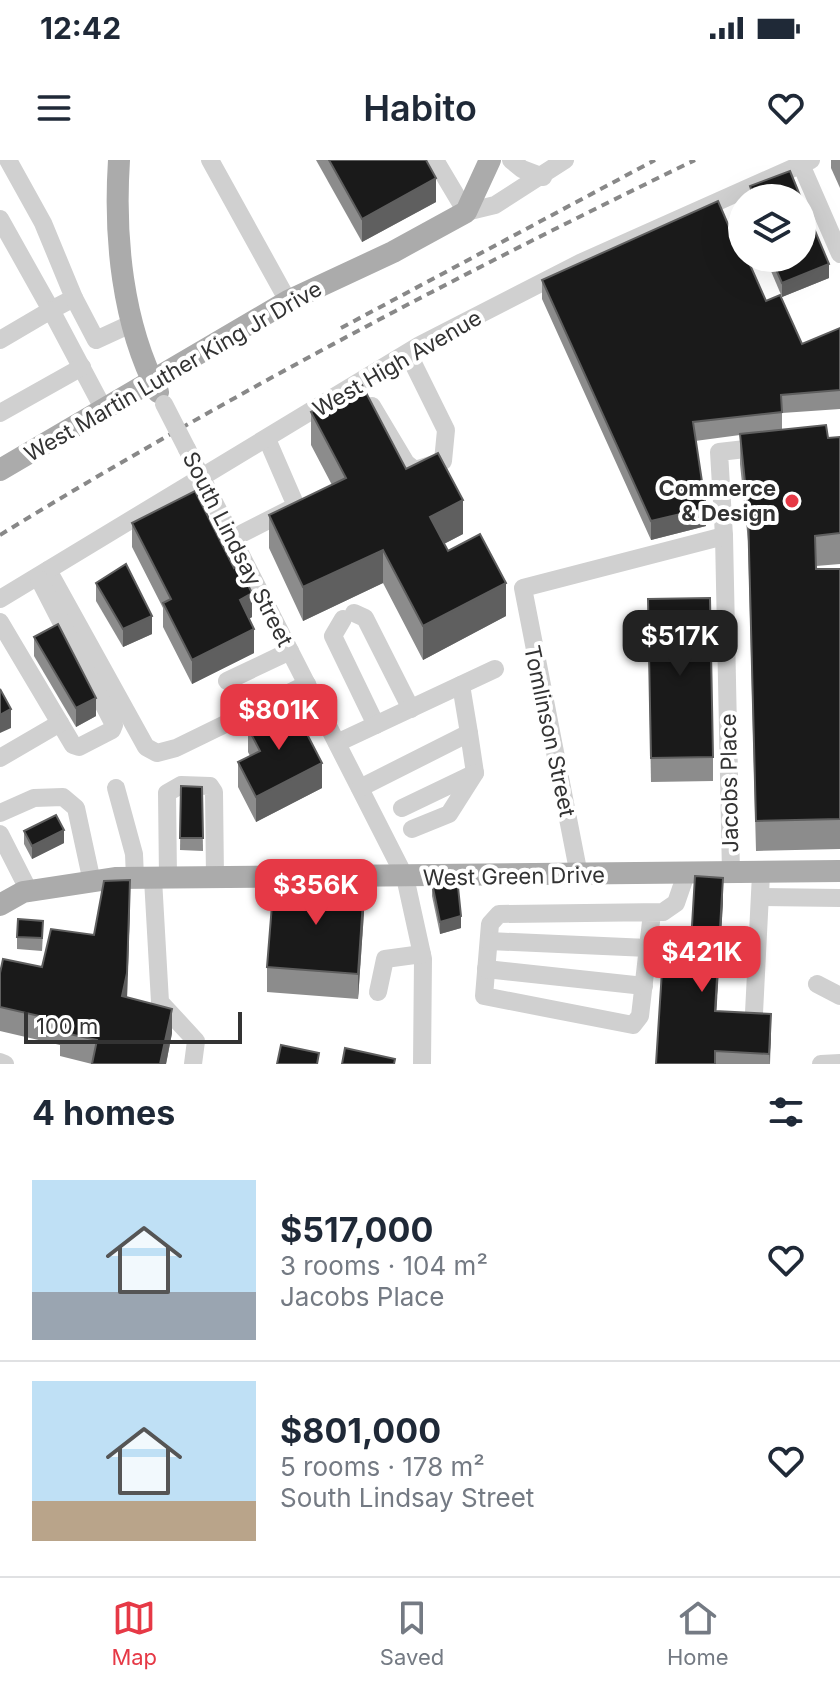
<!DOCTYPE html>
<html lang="en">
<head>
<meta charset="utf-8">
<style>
	body { margin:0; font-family:Inter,sans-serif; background:#f2f2f3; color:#1f2937; height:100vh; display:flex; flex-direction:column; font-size:30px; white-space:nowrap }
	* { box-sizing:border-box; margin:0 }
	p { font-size:26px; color:#747a83 }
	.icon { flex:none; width:44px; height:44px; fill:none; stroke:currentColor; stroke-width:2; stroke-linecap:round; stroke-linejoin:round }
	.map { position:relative; height:904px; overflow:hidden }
	.details { display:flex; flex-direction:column; background:#fff; flex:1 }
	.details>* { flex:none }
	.buttons { position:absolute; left:728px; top:24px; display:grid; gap:16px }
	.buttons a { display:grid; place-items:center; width:88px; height:88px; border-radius:50%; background:#fff; box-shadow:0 8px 32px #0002; font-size:40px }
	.scale { position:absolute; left:24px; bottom:20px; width:218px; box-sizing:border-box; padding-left:8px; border:4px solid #333; border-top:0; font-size:22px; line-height:28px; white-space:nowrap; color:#333; -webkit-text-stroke:6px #fff; paint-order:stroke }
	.price { position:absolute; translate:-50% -68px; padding:0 18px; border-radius:16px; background:#e63946; color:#fff; font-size:26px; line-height:52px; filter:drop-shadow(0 2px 4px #0008) }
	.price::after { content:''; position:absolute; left:50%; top:48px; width:24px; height:18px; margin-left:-12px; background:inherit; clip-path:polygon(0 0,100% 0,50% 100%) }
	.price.on { background:#222; color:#fff }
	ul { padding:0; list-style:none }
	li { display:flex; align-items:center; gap:24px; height:200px; padding:0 32px }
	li+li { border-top:2px solid #e0e1e3 }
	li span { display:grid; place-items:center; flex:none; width:224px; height:160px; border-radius:0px; color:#555 }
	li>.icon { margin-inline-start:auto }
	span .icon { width:96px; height:96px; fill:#fffc; stroke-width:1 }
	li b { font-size:34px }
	h2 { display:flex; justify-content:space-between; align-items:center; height:96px; padding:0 32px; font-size:34px }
	.status { display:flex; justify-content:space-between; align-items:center; height:56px; padding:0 40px; background:#fff; direction:ltr }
	.status svg { height:22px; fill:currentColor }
	header { display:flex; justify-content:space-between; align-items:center; height:104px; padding:0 32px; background:#fff; font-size:36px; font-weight:600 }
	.tabs { display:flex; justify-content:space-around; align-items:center; height:112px; border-top:2px solid #e0e1e3; background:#fff; font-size:22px; color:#747a83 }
	.tabs a { display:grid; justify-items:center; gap:4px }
	.tabs .on { color:#e63946 }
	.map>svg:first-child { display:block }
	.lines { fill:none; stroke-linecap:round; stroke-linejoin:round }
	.minor { stroke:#d0d0d0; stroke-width:18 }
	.major { stroke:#ababab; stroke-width:22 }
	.rail { stroke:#888; stroke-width:4; stroke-dasharray:8 6; stroke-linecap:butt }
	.minor-bridge { stroke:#d0d0d0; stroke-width:18 }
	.wall { fill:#8c8c8c }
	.shaded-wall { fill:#5f5f5f }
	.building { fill:#1a1a1a; stroke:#5f5f5f; stroke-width:2 }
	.poi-dot { fill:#e63946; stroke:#fff; stroke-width:3 }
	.labels { text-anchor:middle; stroke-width:8; stroke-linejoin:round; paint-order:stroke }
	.street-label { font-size:22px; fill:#333; stroke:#fff }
	.poi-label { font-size:22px; font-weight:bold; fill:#333; stroke:#fff; text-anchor:end }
</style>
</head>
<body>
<div class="status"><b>12:42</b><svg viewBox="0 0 49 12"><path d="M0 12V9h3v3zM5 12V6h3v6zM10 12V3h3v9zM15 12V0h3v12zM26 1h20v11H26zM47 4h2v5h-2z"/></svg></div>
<header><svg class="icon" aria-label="menu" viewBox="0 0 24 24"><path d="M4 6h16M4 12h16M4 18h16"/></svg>Habito<svg class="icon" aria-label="heart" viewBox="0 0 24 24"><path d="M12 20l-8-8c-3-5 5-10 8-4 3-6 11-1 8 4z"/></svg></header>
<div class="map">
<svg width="840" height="904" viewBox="0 0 840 904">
	<rect width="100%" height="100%" fill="#fff"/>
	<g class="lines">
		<g class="minor">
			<polyline points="210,0 288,141"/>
			<polyline points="435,0 466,52 495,45 565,0"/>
			<polyline points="511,0 522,9 543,17"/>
			<polyline points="799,0 840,94"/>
			<polyline points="0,59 51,150 74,138 43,63 8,0"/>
			<polyline points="74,138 96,180 133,163"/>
			<polyline points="0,180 51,150 103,248"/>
			<polyline points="372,246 406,303 415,310 443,301 446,270 408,193"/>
			<polyline points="0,253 82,207"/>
			<polyline points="187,289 405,717 423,799 422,904"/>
			<polyline points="233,378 296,346 267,279"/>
			<polyline points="48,410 146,587 157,593 176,588 307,524"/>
			<polyline points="0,439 420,185 580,103 811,0"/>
			<polyline points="354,453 365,458 411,549"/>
			<polyline points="343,459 333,476 376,565"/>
			<polyline points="0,462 73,585 79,587 112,570 114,565 39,419"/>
			<polyline points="227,521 290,491"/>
			<polyline points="469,573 475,613"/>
			<polyline points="337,583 495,509"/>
			<polyline points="0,598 60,563"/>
			<polyline points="116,628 134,694 135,718"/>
			<polyline points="360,628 469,573 461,525"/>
			<polyline points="402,648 475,613 449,654 412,669"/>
			<polyline points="0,653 34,638 63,637 76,648 92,722"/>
			<polyline points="0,674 29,731"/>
			<polyline points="731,713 724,376 719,292 763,287"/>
			<polyline points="579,715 523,428 724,376"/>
			<polyline points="168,718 167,633 181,625 210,626 214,632 215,718"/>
			<polyline points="153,719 160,842 196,881 193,904"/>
			<polyline points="760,737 840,738"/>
			<polyline points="652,753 640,856 633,865 484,836 490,764 499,754 663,752 676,743 686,714"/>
			<polyline points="489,781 648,788"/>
			<polyline points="486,809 644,826"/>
			<polyline points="817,824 840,836"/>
			<polyline points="378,832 385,799 422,794"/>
			<polyline points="754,853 761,714"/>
			<polyline points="0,902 5,904"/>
			<polyline points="821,904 840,903"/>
		</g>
		<g class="major">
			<path d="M119,0C114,77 122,163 158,232"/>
			<polyline points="0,310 288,141 393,92 466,52 490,0"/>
			<polyline points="0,745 23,732 115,718 840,711"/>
		</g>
		<g class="rail">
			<polyline points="341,168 655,0"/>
			<path d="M0,375C225,237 458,115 695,0"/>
		</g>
		<polyline class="minor-bridge" points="164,244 187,289"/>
	</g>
	<g class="wall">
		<polygon points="316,0 426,0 436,42 362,82"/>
		<polygon points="831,0 840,0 840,28 831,8"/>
		<polygon points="750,26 801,38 750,38"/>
		<polygon points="742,97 766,141 802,184 840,168 840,249 782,253 782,269 828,278 840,277 840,404 816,406 816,409 840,409 840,689 756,691 748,381 740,304 740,275 695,281 706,366 651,380 542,139 542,120"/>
		<polygon points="768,98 802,98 829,118 782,137 768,104"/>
		<polygon points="311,252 406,309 463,374 444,384 448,391 506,456 423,500 383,423 303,461 269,388 269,355 332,325 311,285"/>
		<polygon points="132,363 252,457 249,459 254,493 192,524 163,467 163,448 132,387"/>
		<polygon points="96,423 152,474 123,487 96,441"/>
		<polygon points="648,463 713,597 713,621 651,622"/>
		<polygon points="34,477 96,556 76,567 34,496"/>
		<polygon points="248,568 322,628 256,662 238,627 238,602 250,596 248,592"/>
		<polygon points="181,626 202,627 203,691 180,690"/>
		<polygon points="24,671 64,683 32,699 24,684"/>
		<polygon points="432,723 461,768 440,774 432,736"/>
		<polygon points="723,742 716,851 771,878 770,904 656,904 691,782"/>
		<polygon points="130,744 127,837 172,873 166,904 92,904 60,896 60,885 0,871 0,813 42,807 94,775"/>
		<polygon points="364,752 358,839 267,832 267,807"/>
		<polygon points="43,773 42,791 17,789 17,777"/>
	</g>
	<g class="shaded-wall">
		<polygon points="436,18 436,42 362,82 362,59"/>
		<polygon points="829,104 829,118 782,137 782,123"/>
		<polygon points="463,340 463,374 430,391 430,357"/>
		<polygon points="706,348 706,366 651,380 651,361"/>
		<polygon points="383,390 383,423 303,461 303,427"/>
		<polygon points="506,423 506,456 423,500 423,466"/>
		<polygon points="252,433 252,457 240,464 240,440"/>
		<polygon points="152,456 152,474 123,487 123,469"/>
		<polygon points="254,469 254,493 192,524 192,500"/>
		<polygon points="96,538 96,556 76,567 76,548"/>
		<polygon points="11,549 11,568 0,573 0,555"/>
		<polygon points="322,603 322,628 256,662 256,637"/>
		<polygon points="64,670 64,683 32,699 32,686"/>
		<polygon points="723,718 723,742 715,875 715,851"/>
		<polygon points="130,720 130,744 127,838 122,836"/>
		<polygon points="364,727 364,752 358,839 358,814"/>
		<polygon points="461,756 461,768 440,774 440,762"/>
		<polygon points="172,849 172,873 166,904 160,904"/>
		<polygon points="771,854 771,878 769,904 769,894"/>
	</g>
	<g class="building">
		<polygon points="329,0 426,0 436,18 362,59"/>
		<polygon points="790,11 801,38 754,38 750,26"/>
		<polygon points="802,40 829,104 782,123 771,98 802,98"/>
		<polygon points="718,41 742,97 747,98 766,141 780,135 802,184 840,168 840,230 781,235 782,252 693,262 706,348 651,361 542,120"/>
		<polygon points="362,225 406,309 438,293 463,340 430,357 448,391 480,374 506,423 423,466 383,390 303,427 269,355 346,318 311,252"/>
		<polygon points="826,265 828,278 840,277 840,373 815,376 816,409 840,409 840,659 756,661 748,351 740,274"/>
		<polygon points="195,331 234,408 238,405 252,433 240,440 254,469 192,500 163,443 171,439 132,363"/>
		<polygon points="126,404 152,456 123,469 96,423"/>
		<polygon points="710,438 713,597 651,598 648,439"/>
		<polygon points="58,464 96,538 76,548 34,477"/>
		<polygon points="0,529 11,549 0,555"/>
		<polygon points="292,545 322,603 256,637 238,602 260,591 248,568"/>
		<polygon points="181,626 202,627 203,678 180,678"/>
		<polygon points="56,655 64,670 32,686 24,671"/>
		<polygon points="695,716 723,718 715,851 771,854 769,894 715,891 715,904 656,904 664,780 691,782"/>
		<polygon points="457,717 461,756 440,762 432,723"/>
		<polygon points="130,720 127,813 122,836 172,849 160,904 92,904 97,880 60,872 61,861 0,847 0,813 3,799 42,807 51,769 94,775 104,721"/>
		<polygon points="274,720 364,727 358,814 267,807"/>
		<polygon points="18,759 43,761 42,778 17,777"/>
		<polygon points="281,885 319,893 317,904 277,904"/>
		<polygon points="345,888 395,899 394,904 342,904"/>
	</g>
	<circle class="poi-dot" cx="792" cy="341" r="8"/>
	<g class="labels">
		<g class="street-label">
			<text transform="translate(397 203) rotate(-30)" y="8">West High Avenue</text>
			<text transform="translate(173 211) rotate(-30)" y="8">West Martin Luther King Jr Drive</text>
			<text transform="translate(238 389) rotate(63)" y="8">South Lindsay Street</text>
			<text transform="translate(550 571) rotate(78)" y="8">Tomlinson Street</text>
			<text transform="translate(729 623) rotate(-91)" y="8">Jacobs Place</text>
			<text transform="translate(514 716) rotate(-1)" y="8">West Green Drive</text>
		</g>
		<g class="poi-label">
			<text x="776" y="336">Commerce<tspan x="776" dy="25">&amp; Design</tspan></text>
		</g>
	</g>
</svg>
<div class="buttons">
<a><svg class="icon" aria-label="layers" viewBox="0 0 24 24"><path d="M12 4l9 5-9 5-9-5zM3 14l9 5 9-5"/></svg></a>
</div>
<div class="scale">100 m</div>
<b class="price on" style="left:680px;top:518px">$517K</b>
<b class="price" style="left:279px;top:592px">$801K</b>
<b class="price" style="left:316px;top:767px">$356K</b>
<b class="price" style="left:702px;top:834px">$421K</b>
</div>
<section class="details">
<h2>4 homes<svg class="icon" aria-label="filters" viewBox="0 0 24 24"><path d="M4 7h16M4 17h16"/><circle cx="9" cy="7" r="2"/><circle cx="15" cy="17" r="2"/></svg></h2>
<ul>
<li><span style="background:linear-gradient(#bfe0f5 70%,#9aa5b1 0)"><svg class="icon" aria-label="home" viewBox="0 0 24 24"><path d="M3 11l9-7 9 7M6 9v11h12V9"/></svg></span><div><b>$517,000</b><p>3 rooms · 104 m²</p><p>Jacobs Place</p></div><svg class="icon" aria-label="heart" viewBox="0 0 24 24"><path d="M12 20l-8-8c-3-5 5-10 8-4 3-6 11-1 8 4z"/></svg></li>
<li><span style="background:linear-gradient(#bfe0f5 75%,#b9a48a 0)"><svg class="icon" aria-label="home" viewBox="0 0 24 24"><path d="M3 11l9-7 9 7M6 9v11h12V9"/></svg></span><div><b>$801,000</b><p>5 rooms · 178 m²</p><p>South Lindsay Street</p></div><svg class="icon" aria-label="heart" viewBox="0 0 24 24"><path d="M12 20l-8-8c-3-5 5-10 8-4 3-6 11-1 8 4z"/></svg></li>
</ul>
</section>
<nav class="tabs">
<a class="on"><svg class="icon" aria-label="map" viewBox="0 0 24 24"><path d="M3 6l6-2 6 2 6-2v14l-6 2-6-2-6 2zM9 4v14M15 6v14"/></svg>Map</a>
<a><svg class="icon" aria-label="saved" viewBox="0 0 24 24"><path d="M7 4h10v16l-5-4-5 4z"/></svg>Saved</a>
<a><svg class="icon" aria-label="home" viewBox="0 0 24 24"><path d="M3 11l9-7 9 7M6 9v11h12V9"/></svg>Home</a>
</nav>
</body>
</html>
